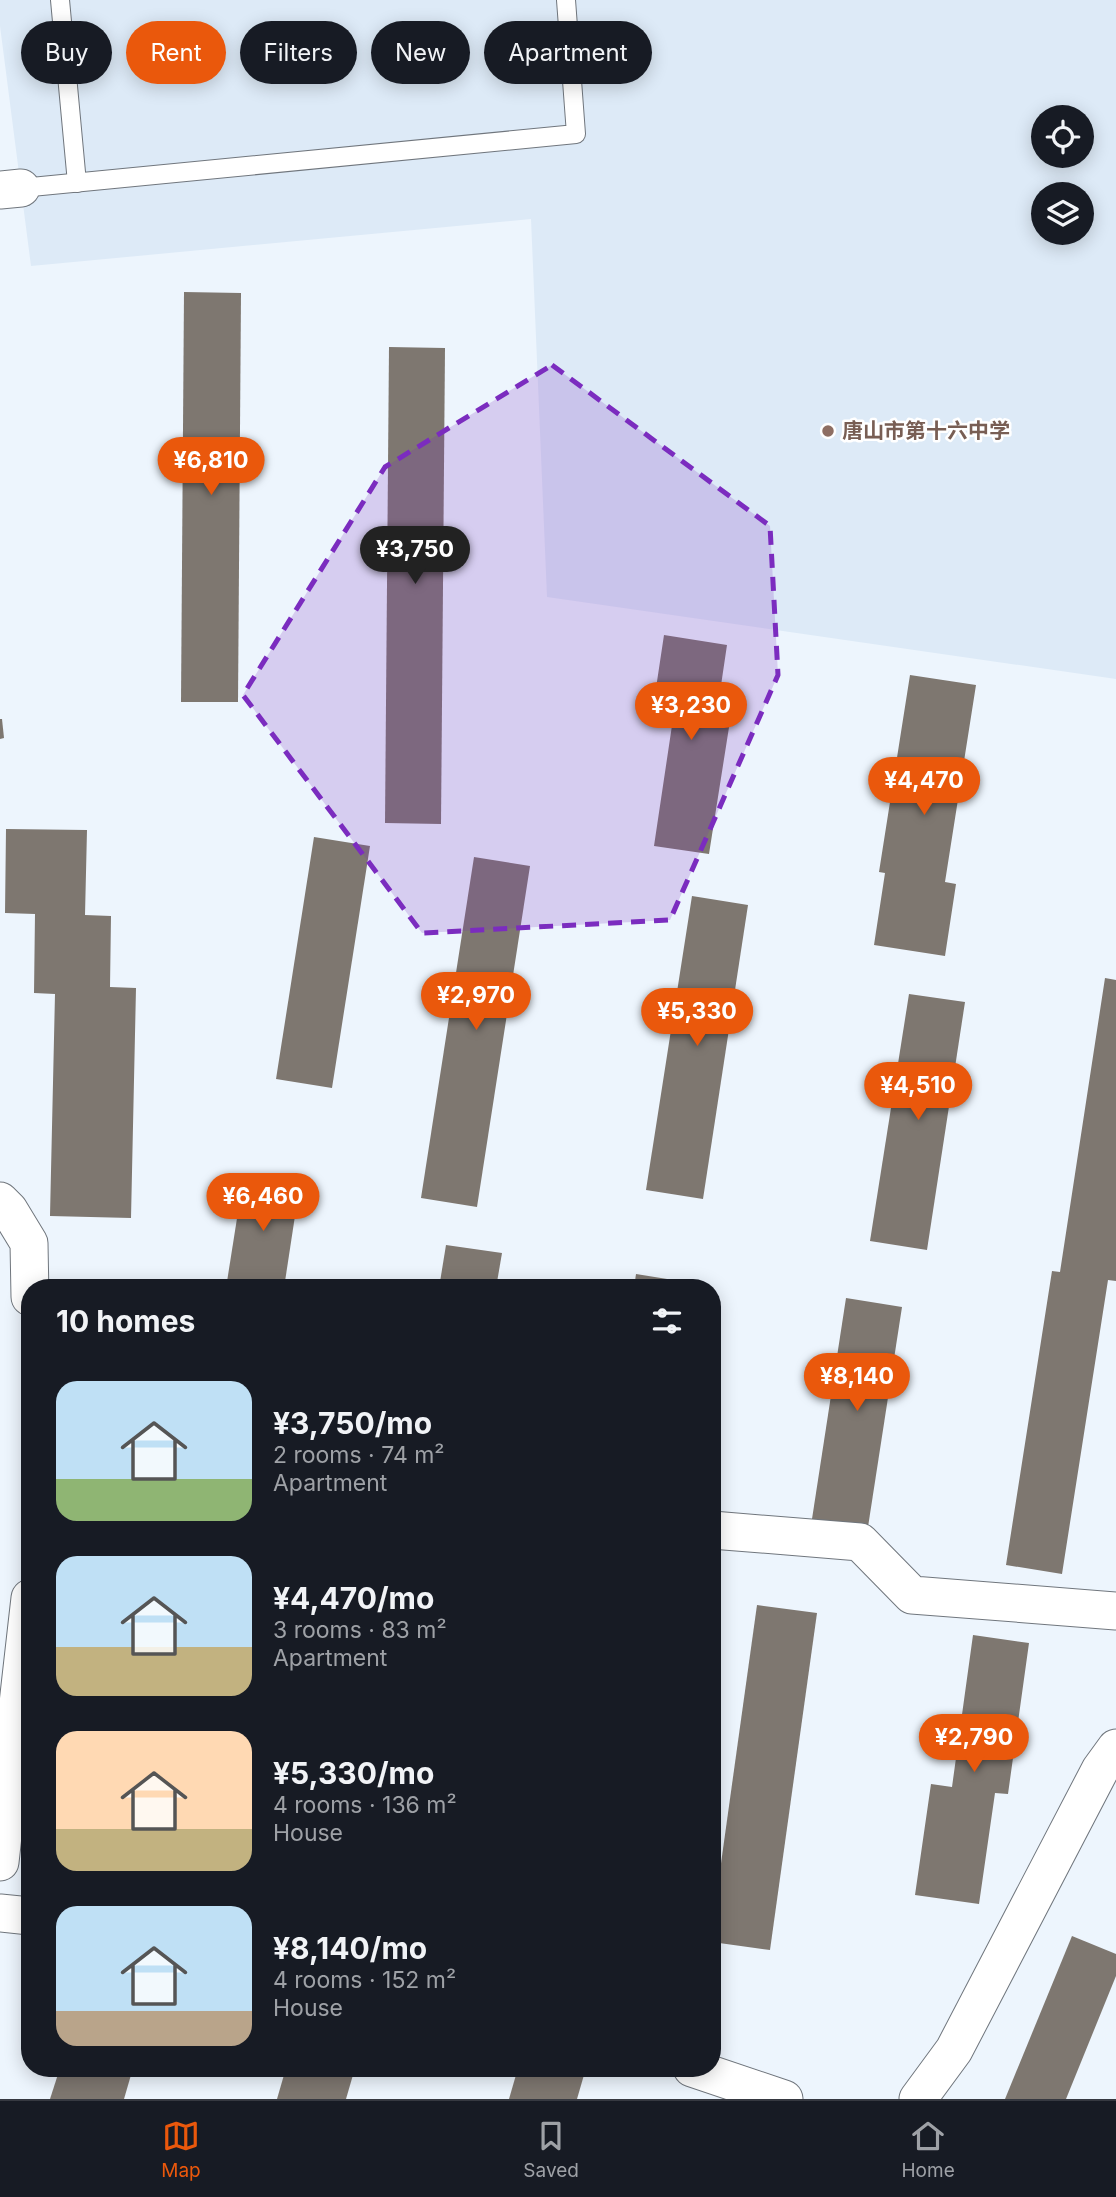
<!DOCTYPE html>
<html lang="en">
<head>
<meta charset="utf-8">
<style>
	body { margin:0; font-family:Inter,"Noto Sans SC",sans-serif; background:#20242c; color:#f1f3f6; height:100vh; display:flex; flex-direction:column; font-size:26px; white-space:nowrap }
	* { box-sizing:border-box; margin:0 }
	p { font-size:23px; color:#9ea1a6 }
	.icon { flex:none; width:38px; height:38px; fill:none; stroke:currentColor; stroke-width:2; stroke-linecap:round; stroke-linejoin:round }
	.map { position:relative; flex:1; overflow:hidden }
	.panel { position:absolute; left:21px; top:1279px; width:700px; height:798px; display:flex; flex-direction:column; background:#171b24; border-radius:28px; box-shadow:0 4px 18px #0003 }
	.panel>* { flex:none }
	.banner { position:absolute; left:21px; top:21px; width:700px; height:63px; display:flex; gap:14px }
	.tools { position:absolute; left:1031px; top:105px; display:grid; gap:14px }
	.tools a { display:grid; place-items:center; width:63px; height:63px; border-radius:50%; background:#171b24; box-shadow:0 4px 18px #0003; font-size:35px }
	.price { position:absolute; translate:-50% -60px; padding:0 16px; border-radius:24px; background:#ea580c; color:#fff; font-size:23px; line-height:46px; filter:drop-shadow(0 2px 4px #0008) }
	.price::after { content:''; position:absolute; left:50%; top:42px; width:21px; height:16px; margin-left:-10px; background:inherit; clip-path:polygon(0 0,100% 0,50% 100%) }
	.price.selected { background:#222; color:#fff }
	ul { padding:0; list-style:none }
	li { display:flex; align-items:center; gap:21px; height:175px; padding:0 35px }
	li span { display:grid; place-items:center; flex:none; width:196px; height:140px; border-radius:21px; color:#555 }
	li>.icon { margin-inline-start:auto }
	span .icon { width:84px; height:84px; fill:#fffc; stroke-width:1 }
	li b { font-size:30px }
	h2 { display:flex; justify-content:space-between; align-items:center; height:84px; padding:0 35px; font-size:30px }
	.tag { padding:0 24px; border-radius:32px; background:#171b24; box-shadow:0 4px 18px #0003; font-size:24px; line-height:63px }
	.tag.selected { background:#ea580c; color:#fff }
	.dock { display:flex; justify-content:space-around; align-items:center; height:98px; border-top:2px solid #363941; background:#171b24; font-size:19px; color:#9ea1a6 }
	.dock a { display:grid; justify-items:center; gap:4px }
	.dock .selected { color:#ea580c }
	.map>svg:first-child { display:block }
	.built { fill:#ddeaf7; fill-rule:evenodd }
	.building { fill:#7e7770 }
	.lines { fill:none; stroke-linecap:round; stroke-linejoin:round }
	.service-casing { stroke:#70767d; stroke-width:20 }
	.minor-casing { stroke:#70767d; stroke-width:39 }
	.service { stroke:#fff; stroke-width:18 }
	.minor { stroke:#fff; stroke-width:37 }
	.marked { fill:#7b2cbf; fill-opacity:0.2; stroke:#7b2cbf; stroke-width:5; stroke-dasharray:14 9; stroke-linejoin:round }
	.education-dot { fill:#8d6e63; stroke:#fff; stroke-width:2.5 }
	.labels { text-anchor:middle; stroke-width:5; stroke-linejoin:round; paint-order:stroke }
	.education-label { font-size:21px; font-weight:bold; fill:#785e54; stroke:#fff; text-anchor:start }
</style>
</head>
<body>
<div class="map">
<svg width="1116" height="2099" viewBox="0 0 1116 2099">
	<rect width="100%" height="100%" fill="#edf5fd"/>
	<path class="built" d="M0,0H1116V679L547,597L531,219L31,266L0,26ZM1043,117H1082V156H1043ZM1043,194H1082V233H1043Z"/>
	<g class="building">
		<polygon points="184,292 241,293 238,702 181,702"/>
		<polygon points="389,347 445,348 441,824 385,823"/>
		<polygon points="664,635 727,645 716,719 730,721 709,854 654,846 674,712 653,708"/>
		<polygon points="910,675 976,685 945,882 956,884 945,956 874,945 885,873 879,872"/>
		<polygon points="0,719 2,719 4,738 0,739"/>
		<polygon points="6,829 87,830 85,915 111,916 110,987 136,988 131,1218 50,1216 55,994 34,993 35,914 5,913"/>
		<polygon points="314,837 370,846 332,1088 276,1079"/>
		<polygon points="474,857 530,866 477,1207 421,1198"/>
		<polygon points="692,896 748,905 703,1199 646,1190"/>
		<polygon points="1105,978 1116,980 1116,1281 1108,1280 1062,1574 1006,1565 1052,1271 1060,1272"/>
		<polygon points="909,994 965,1002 927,1250 870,1241"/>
		<polygon points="244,1174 300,1183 284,1288 226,1288"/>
		<polygon points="446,1245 502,1253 496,1288 439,1288"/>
		<polygon points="636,1274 692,1283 691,1288 634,1288"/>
		<polygon points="846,1298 902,1307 868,1527 812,1519"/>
		<polygon points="757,1605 817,1613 770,1950 712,1942 712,1928"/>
		<polygon points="973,1635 1029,1643 1008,1794 995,1793 979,1904 915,1895 931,1784 952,1787"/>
		<polygon points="1072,1936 1116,1954 1116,1976 1066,2099 1005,2099"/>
		<polygon points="60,2068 133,2068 124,2099 50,2099"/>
		<polygon points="286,2068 355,2068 346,2099 277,2099"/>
		<polygon points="518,2068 586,2068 577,2099 509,2099"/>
	</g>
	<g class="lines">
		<defs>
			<g id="service">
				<polyline points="60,0 77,183"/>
				<polyline points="21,188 576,134 566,0"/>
			</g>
			<g id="minor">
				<polyline points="0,190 21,188"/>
				<polyline points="0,1201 9,1210 29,1243 30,1297"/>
				<polyline points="712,1530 860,1542 912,1595 1116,1611"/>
				<polyline points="0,1862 30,1598"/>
				<polyline points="0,1913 30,1916"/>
				<polyline points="692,2068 784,2099"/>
				<polyline points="918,2099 954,2050 1100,1770 1116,1748"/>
			</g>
		</defs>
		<use href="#service" class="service-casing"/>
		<use href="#minor" class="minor-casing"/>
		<use href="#service" class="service"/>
		<use href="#minor" class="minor"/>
	</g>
	<path class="marked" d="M552,365L770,526L778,675L670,920L422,933L243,695L385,467Z"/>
	<circle class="education-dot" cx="828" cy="431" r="7"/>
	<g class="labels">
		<g class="education-label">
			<text x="842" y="438">唐山市第十六中学</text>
		</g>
	</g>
</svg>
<div class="tools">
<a><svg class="icon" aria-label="locate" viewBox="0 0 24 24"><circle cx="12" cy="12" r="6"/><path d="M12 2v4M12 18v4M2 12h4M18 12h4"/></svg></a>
<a><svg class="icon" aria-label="layers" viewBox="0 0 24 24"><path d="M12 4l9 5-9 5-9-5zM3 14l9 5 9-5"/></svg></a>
</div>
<b class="price" style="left:211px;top:497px">¥6,810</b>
<b class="price selected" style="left:415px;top:586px">¥3,750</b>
<b class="price" style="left:691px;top:742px">¥3,230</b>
<b class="price" style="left:924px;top:817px">¥4,470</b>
<b class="price" style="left:476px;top:1032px">¥2,970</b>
<b class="price" style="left:697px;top:1048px">¥5,330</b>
<b class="price" style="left:918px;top:1122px">¥4,510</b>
<b class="price" style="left:263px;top:1233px">¥6,460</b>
<b class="price" style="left:857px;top:1413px">¥8,140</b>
<b class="price" style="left:974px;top:1774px">¥2,790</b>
<div class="banner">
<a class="tag">Buy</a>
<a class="tag selected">Rent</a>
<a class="tag">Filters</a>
<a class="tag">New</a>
<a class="tag">Apartment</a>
</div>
<section class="panel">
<h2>10 homes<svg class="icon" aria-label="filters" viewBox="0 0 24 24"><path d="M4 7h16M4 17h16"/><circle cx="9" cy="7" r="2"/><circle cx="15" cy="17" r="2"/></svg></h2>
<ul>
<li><span style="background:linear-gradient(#bfe0f5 70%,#8fb573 0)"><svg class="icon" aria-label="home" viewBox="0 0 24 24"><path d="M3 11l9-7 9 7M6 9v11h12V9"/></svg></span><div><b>¥3,750/mo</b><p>2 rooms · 74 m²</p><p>Apartment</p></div></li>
<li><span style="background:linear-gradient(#bfe0f5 65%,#c2b280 0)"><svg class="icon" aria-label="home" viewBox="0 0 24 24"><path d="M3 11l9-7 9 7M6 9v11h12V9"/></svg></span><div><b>¥4,470/mo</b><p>3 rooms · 83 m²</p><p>Apartment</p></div></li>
<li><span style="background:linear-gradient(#ffd9b3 70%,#c2b280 0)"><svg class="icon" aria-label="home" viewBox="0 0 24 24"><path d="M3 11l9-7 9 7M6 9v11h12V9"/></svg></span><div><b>¥5,330/mo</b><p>4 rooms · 136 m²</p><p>House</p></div></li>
<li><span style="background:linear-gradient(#bfe0f5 75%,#b9a48a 0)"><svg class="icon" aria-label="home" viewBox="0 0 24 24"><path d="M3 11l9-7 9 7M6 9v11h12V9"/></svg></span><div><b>¥8,140/mo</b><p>4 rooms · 152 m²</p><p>House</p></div></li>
</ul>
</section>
</div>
<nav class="dock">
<a class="selected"><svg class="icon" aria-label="map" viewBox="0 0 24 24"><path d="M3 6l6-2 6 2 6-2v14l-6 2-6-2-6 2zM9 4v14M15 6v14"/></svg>Map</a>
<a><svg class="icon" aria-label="saved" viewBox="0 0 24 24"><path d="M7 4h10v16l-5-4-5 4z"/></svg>Saved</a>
<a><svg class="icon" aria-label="home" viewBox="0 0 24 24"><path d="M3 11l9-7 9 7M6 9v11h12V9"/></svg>Home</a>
</nav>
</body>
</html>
